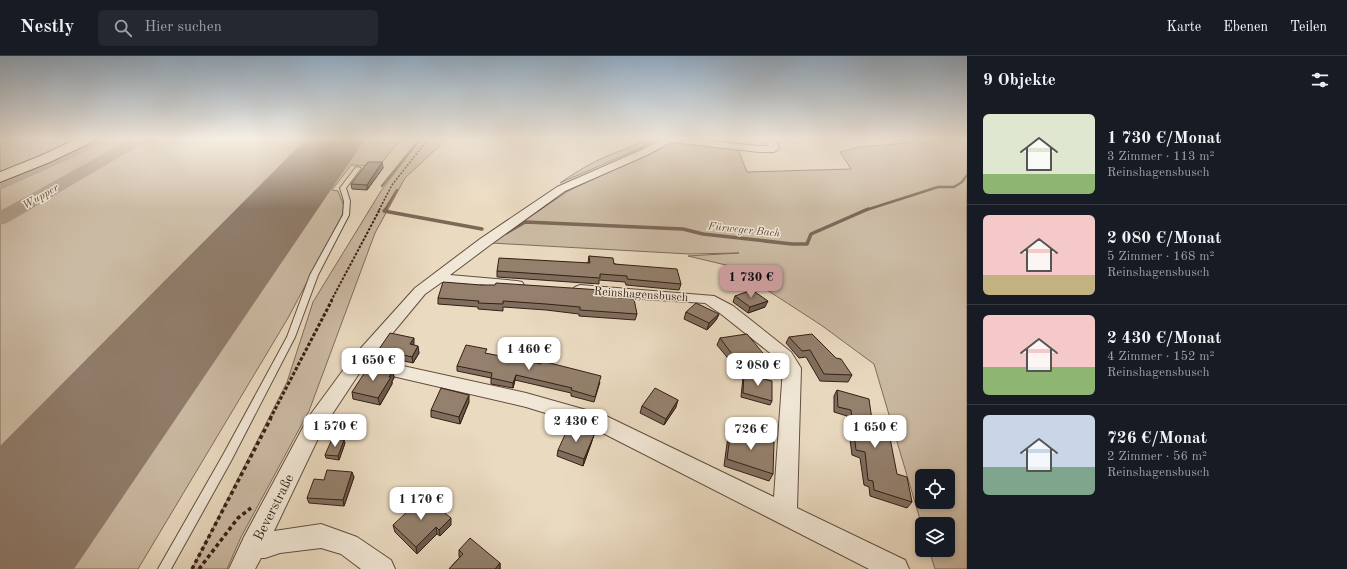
<!DOCTYPE html>
<html lang="de">
<head>
<meta charset="utf-8">
<style>
	body { margin:0; font-family:"Old Standard TT",serif; background:#242831; color:#f1f3f6; height:100vh; display:flex; flex-direction:column; font-size:15px; white-space:nowrap }
	* { box-sizing:border-box; margin:0 }
	p { font-size:13px; color:#9ea1a6 }
	.icon { flex:none; width:22px; height:22px; fill:none; stroke:currentColor; stroke-width:2; stroke-linecap:round; stroke-linejoin:round }
	.map { position:relative; flex:1; overflow:hidden }
	.drawer { display:flex; flex-direction:column; background:#171b24; width:380px }
	.drawer>* { flex:none }
	.buttons { position:absolute; left:915px; top:413px; display:grid; gap:8px }
	.buttons a { display:grid; place-items:center; width:40px; height:40px; border-radius:6px; background:#171b24; box-shadow:0 2px 6px #0003; font-size:20px }
	.price { position:absolute; translate:-50% -34px; padding:0 9px; border-radius:8px; background:#fff; color:#222; font-size:13px; line-height:26px; filter:drop-shadow(0 1px 2px #0008) }
	.price::after { content:''; position:absolute; left:50%; top:24px; width:12px; height:9px; margin-left:-6px; background:inherit; clip-path:polygon(0 0,100% 0,50% 100%) }
	.price.on { background:#c59692; color:#111 }
	ul { padding:0; list-style:none }
	li { display:flex; align-items:center; gap:12px; height:100px; padding:0 16px }
	li+li { border-top:1px solid #363941 }
	li span { display:grid; place-items:center; flex:none; width:112px; height:80px; border-radius:6px; color:#555 }
	li>.icon { margin-inline-start:auto }
	span .icon { width:48px; height:48px; fill:#fffc; stroke-width:1 }
	li b { font-size:17px }
	h2 { display:flex; justify-content:space-between; align-items:center; height:48px; padding:0 16px; font-size:17px }
	header { display:flex; align-items:center; gap:24px; box-sizing:border-box; height:56px; padding:0 20px; background:#171b24; border-bottom:1px solid #363941 }
	header strong { font-size:19px }
	nav { display:flex; gap:22px; margin-inline-start:auto; font-size:14px }
	.search { width:280px; height:36px; background:#242831; display:flex; align-items:center; gap:10px; box-sizing:border-box; padding:0 14px; border-radius:6px; color:#9ea1a6; font-size:15px }
	main { display:flex; flex:1; min-height:0 }
	.map>svg:first-child { display:block }
	.green { fill:#cbbaa3; stroke:#806c5c; fill-rule:evenodd }
	.lines { fill:none; stroke-linecap:round; stroke-linejoin:round }
	.stream-far1 { stroke:#7d6858; stroke-width:2.5 }
	.stream { stroke:#7d6858; stroke-width:3.5 }
	.canal { fill:#ad9a86; fill-rule:evenodd }
	.river { fill:#ad9a86; fill-rule:evenodd }
	.runway { fill:#907c6a; fill-rule:evenodd }
	.lane-casing { stroke:#634d3f; stroke-width:2 }
	.street-casing { stroke:#634d3f; stroke-width:2 }
	.primary-casing { stroke:#361e14; stroke-width:2 }
	.path-far3 { stroke:#361e14; stroke-width:1.5; stroke-dasharray:2 1.5; stroke-linecap:butt }
	.path-far2 { stroke:#361e14; stroke-width:2; stroke-dasharray:2.5 1.5; stroke-linecap:butt }
	.path-far1 { stroke:#361e14; stroke-width:3; stroke-dasharray:3.5 2; stroke-linecap:butt }
	.path { stroke:#361e14; stroke-width:3.5; stroke-dasharray:4 3; stroke-linecap:butt }
	.lane { fill:#f1e7d6; fill-rule:evenodd }
	.street { fill:#f1e7d6; fill-rule:evenodd }
	.primary { fill:#eadac0; fill-rule:evenodd }
	.wall { fill:#7f6e5e; stroke:#361e14 }
	.shaded-wall { fill:#685a4c; stroke:#361e14 }
	.building { fill:#94806d; stroke:#361e14 }
	.labels { text-anchor:middle; stroke-width:3; stroke-linejoin:round; paint-order:stroke }
	.far-water-label { font-size:11px; font-style:italic; fill:#60493c; stroke:#f1e7d6 }
	.street-label { font-size:12px; fill:#361e14; stroke:#f1e7d6 }
	.near-street-label { font-size:14px; fill:#361e14; stroke:#f1e7d6 }
</style>
</head>
<body>
<header>
<strong>Nestly</strong>
<div class="search"><svg class="icon" aria-label="search" viewBox="0 0 24 24"><circle cx="10" cy="10" r="6"/><path d="M15 15l6 6"/></svg>Hier suchen</div>
<nav><a>Karte</a><a>Ebenen</a><a>Teilen</a></nav>
</header>
<main>
<div class="map">
<svg width="967" height="513" viewBox="0 0 967 513">
	<rect width="100%" height="100%" fill="#eadac0"/>
	<filter id="stains"><feTurbulence type="fractalNoise" baseFrequency=".005" numOctaves="4"/><feColorMatrix values="0 0 0 0 .2 0 0 0 0 .09 0 0 0 0 .02 0 0 0 .5 -.17"/></filter>
	<radialGradient id="worn" r=".72"><stop offset=".6" stop-color="#630" stop-opacity="0"/><stop offset="1" stop-color="#630" stop-opacity=".3"/></radialGradient>
	<g class="green">
		<polygon points="0,82 80,82 38,102 0,117"/>
		<polygon points="95,82 402,82 379,110 351,109 332,134 338,135 344,150 342,160 288,262 138,513 0,513 0,126"/>
		<polygon points="421,82 448,82 405,122 375,177 309,355 241,481 227,513 192,513 287,326 313,246 381,135"/>
		<path d="M647,82H655L643,91L560,127C576,116 592,106 610,99C623,93 635,91 647,82Z"/>
		<path d="M895,82H967V513H935L929,494H948V468H922V470L874,308L821,269L730,210L688,200L739,197L689,198L491,187L568,135L672,85L737,91L747,116L851,113L840,96L859,91L907,87ZM922,420H948V446H922Z"/>
	</g>
	<g class="lines">
		<g class="stream-far1">
			<polyline points="382,130 421,82"/>
			<polyline points="385,154 397,134"/>
			<polyline points="866,154 938,131 954,131 962,126 967,119"/>
		</g>
		<g class="stream">
			<polyline points="386,153 384,155 482,173"/>
			<polyline points="506,177 525,166 683,173 703,178 792,188 807,188 811,178 868,153"/>
		</g>
		<polygon class="canal" points="100,82 110,82 81,98 0,134 0,127"/>
		<polygon class="river" points="132,82 149,82 147,85 7,167 0,169 0,155"/>
		<polygon class="runway" points="307,82 366,82 74,513 0,513 0,390"/>
		<defs>
			<polygon id="lane" points="356,111 361,112 346,132 350,145 349,159 318,219 295,281 231,405 171,513 158,513 223,399 287,281 310,219 343,159 344,145 340,132"/>
			<polygon id="street" points="665,82 682,82 759,90 769,90 762,82 771,82 778,88 779,93 774,96 759,96 671,86 647,99 565,135 490,189 450,219 517,225 522,226 524,229 522,232 517,233 450,228 442,226 425,238 371,303 526,337 604,359 774,441 783,312 779,304 721,258 705,247 580,239 575,237 572,234 575,231 580,229 714,240 733,250 791,296 801,312 797,452 905,504 909,513 869,513 591,371 526,351 362,313 323,372 274,475 321,468 357,481 391,504 395,513 361,513 341,498 321,492 280,497 265,502 261,502 255,513 229,513 244,481 308,362 352,302 415,232 480,183 557,131 639,95"/>
			<polygon id="primary" points="79,82 96,82 94,85 50,106 0,126 0,116 40,100"/>
		</defs>
		<use href="#lane" class="lane-casing"/>
		<use href="#street" class="street-casing"/>
		<use href="#primary" class="primary-casing"/>
		<polyline class="path-far3" points="379,154 392,129 429,82"/>
		<polyline class="path-far2" points="331,245 380,153"/>
		<polyline class="path-far1" points="270,363 332,244"/>
		<g class="path">
			<polyline points="192,513 271,362"/>
			<polyline points="199,513 238,462 251,452"/>
		</g>
		<use href="#lane" class="lane"/>
		<use href="#street" class="street"/>
		<use href="#primary" class="primary"/>
	</g>
	<g class="wall">
		<polygon points="695,82 708,82 707,83"/>
		<polygon points="382,106 383,112 367,134 352,133 351,128"/>
		<polygon points="589,200 681,228 679,234 626,229 625,226 599,224 599,228 497,221 497,215 588,207"/>
		<polygon points="481,229 601,240 637,258 635,264 579,260 579,258 546,254 503,251 503,255 478,253 478,251 438,248 438,242"/>
		<polygon points="735,240 765,251 748,257 733,246"/>
		<polygon points="686,256 719,258 716,264 707,274 684,263"/>
		<polygon points="789,281 852,319 848,326 820,325 806,301 799,302 786,287"/>
		<polygon points="720,282 767,302 764,309 736,312 717,289"/>
		<polygon points="414,289 419,297 413,307 404,305 402,308 378,303 377,296"/>
		<polygon points="487,298 600,326 594,346 571,340 571,337 515,324 513,332 491,328 491,322 457,315 457,310"/>
		<polygon points="393,315 394,322 392,325 392,328 380,349 353,343 352,336"/>
		<polygon points="744,318 772,345 770,349 741,341 743,321"/>
		<polygon points="837,334 874,378 912,446 907,452 870,440 869,431 864,429 860,402 852,399 847,360 834,356 834,340"/>
		<polygon points="469,346 460,368 431,361 431,354"/>
		<polygon points="642,350 676,351 664,369 640,357"/>
		<polygon points="731,373 773,418 769,425 724,410 728,380"/>
		<polygon points="592,385 583,410 557,400 558,394"/>
		<polygon points="345,387 339,404 326,402 325,399"/>
		<polygon points="354,421 344,450 309,447 307,442 324,424"/>
		<polygon points="393,469 451,469 440,480 437,478 417,498 395,476"/>
		<polygon points="459,494 500,507 500,513 449,513 460,501 459,501"/>
	</g>
	<g class="shaded-wall">
		<polygon points="382,106 383,112 367,134 367,129"/>
		<polygon points="768,245 765,251 748,257 750,251"/>
		<polygon points="719,258 716,264 707,274 709,267"/>
		<polygon points="414,282 414,289 410,288"/>
		<polygon points="418,290 419,297 413,307 412,301"/>
		<polygon points="403,299 404,305 402,308 401,302"/>
		<polygon points="393,315 394,322 392,325 392,328 380,349 378,342 389,321"/>
		<polygon points="516,319 515,324 513,332 513,327"/>
		<polygon points="469,339 469,346 460,368 459,361"/>
		<polygon points="678,344 676,351 664,369 666,363"/>
		<polygon points="594,379 592,385 583,410 584,403"/>
		<polygon points="344,384 345,387 339,404 338,400"/>
		<polygon points="352,416 354,421 344,450 343,444"/>
		<polygon points="451,462 451,469 440,480 439,474"/>
		<polygon points="436,471 437,478 417,498 416,491"/>
		<polygon points="500,507 500,513 495,513"/>
	</g>
	<g class="building">
		<polygon points="368,106 382,106 367,129 351,128"/>
		<polygon points="589,200 613,202 614,208 677,213 681,228 627,223 627,220 600,218 600,222 497,215 499,202 590,207"/>
		<polygon points="443,226 481,229 495,229 496,227 601,234 601,240 634,243 637,258 580,254 580,251 546,248 503,245 503,248 478,247 479,245 438,242"/>
		<polygon points="752,234 768,245 750,251 735,240"/>
		<polygon points="696,247 719,258 709,267 686,256"/>
		<polygon points="390,277 414,282 410,288 418,290 412,301 403,299 401,302 377,296"/>
		<polygon points="747,278 767,302 738,306 720,282"/>
		<polygon points="812,278 836,302 841,303 852,319 824,318 810,294 802,295 789,281"/>
		<polygon points="466,289 487,293 485,297 541,308 542,305 601,320 595,341 571,334 572,332 516,319 513,327 491,322 492,317 457,310"/>
		<polygon points="369,310 393,315 389,321 391,321 378,342 352,336"/>
		<polygon points="744,318 772,325 772,345 743,337"/>
		<polygon points="441,332 469,339 459,361 431,354"/>
		<polygon points="655,332 678,344 666,363 642,350"/>
		<polygon points="837,334 869,343 874,378 890,382 897,418 907,421 912,446 874,434 873,425 868,424 865,396 856,394 851,354 838,351"/>
		<polygon points="569,370 594,379 584,403 558,394"/>
		<polygon points="731,373 774,386 773,418 727,403"/>
		<polygon points="332,383 344,384 338,400 325,399"/>
		<polygon points="327,414 352,416 343,444 307,442 314,423 324,424"/>
		<polygon points="424,440 451,462 439,474 436,471 416,491 393,469"/>
		<polygon points="470,482 500,507 495,513 449,513 463,498 459,494"/>
	</g>
	<linearGradient id="sky" x2="0" y2="1"><stop stop-color="#90aac1"/><stop offset="0.54" stop-color="#f6eee3"/><stop offset="1" stop-color="#f6eee3" stop-opacity="0"/></linearGradient>
	<rect width="967" height="153" fill="url(#sky)"/>
	<g class="labels">
		<g class="far-water-label">
			<text transform="translate(40 140) rotate(-30)" y="4">Wupper</text>
			<text transform="translate(744 173) rotate(6)" y="4">Fürweger Bach</text>
		</g>
		<g class="street-label">
			<text transform="translate(641 238) rotate(4)" y="4">Reinshagensbusch</text>
		</g>
		<g class="near-street-label">
			<text transform="translate(273 451) rotate(-63)" y="5">Beverstraße</text>
		</g>
	</g>
	<rect width="100%" height="100%" filter="url(#stains)"/>
	<rect width="100%" height="100%" fill="url(#worn)"/>
</svg>
<div class="buttons">
<a><svg class="icon" aria-label="locate" viewBox="0 0 24 24"><circle cx="12" cy="12" r="6"/><path d="M12 2v4M12 18v4M2 12h4M18 12h4"/></svg></a>
<a><svg class="icon" aria-label="layers" viewBox="0 0 24 24"><path d="M12 4l9 5-9 5-9-5zM3 14l9 5 9-5"/></svg></a>
</div>
<b class="price on" style="left:751px;top:243px">1 730 €</b>
<b class="price" style="left:529px;top:315px">1 460 €</b>
<b class="price" style="left:373px;top:326px">1 650 €</b>
<b class="price" style="left:758px;top:331px">2 080 €</b>
<b class="price" style="left:576px;top:387px">2 430 €</b>
<b class="price" style="left:335px;top:392px">1 570 €</b>
<b class="price" style="left:875px;top:393px">1 650 €</b>
<b class="price" style="left:751px;top:395px">726 €</b>
<b class="price" style="left:421px;top:465px">1 170 €</b>
</div>
<section class="drawer">
<h2>9 Objekte<svg class="icon" aria-label="filters" viewBox="0 0 24 24"><path d="M4 7h16M4 17h16"/><circle cx="9" cy="7" r="2"/><circle cx="15" cy="17" r="2"/></svg></h2>
<ul>
<li><span style="background:linear-gradient(#dfe7d0 75%,#8fb573 0)"><svg class="icon" aria-label="home" viewBox="0 0 24 24"><path d="M3 11l9-7 9 7M6 9v11h12V9"/></svg></span><div><b>1 730 €/Monat</b><p>3 Zimmer · 113 m²</p><p>Reinshagensbusch</p></div></li>
<li><span style="background:linear-gradient(#f6c9c9 75%,#c2b280 0)"><svg class="icon" aria-label="home" viewBox="0 0 24 24"><path d="M3 11l9-7 9 7M6 9v11h12V9"/></svg></span><div><b>2 080 €/Monat</b><p>5 Zimmer · 168 m²</p><p>Reinshagensbusch</p></div></li>
<li><span style="background:linear-gradient(#f6c9c9 65%,#8fb573 0)"><svg class="icon" aria-label="home" viewBox="0 0 24 24"><path d="M3 11l9-7 9 7M6 9v11h12V9"/></svg></span><div><b>2 430 €/Monat</b><p>4 Zimmer · 152 m²</p><p>Reinshagensbusch</p></div></li>
<li><span style="background:linear-gradient(#c9d6e8 65%,#7fa58c 0)"><svg class="icon" aria-label="home" viewBox="0 0 24 24"><path d="M3 11l9-7 9 7M6 9v11h12V9"/></svg></span><div><b>726 €/Monat</b><p>2 Zimmer · 56 m²</p><p>Reinshagensbusch</p></div></li>
</ul>
</section>
</main>
</body>
</html>
